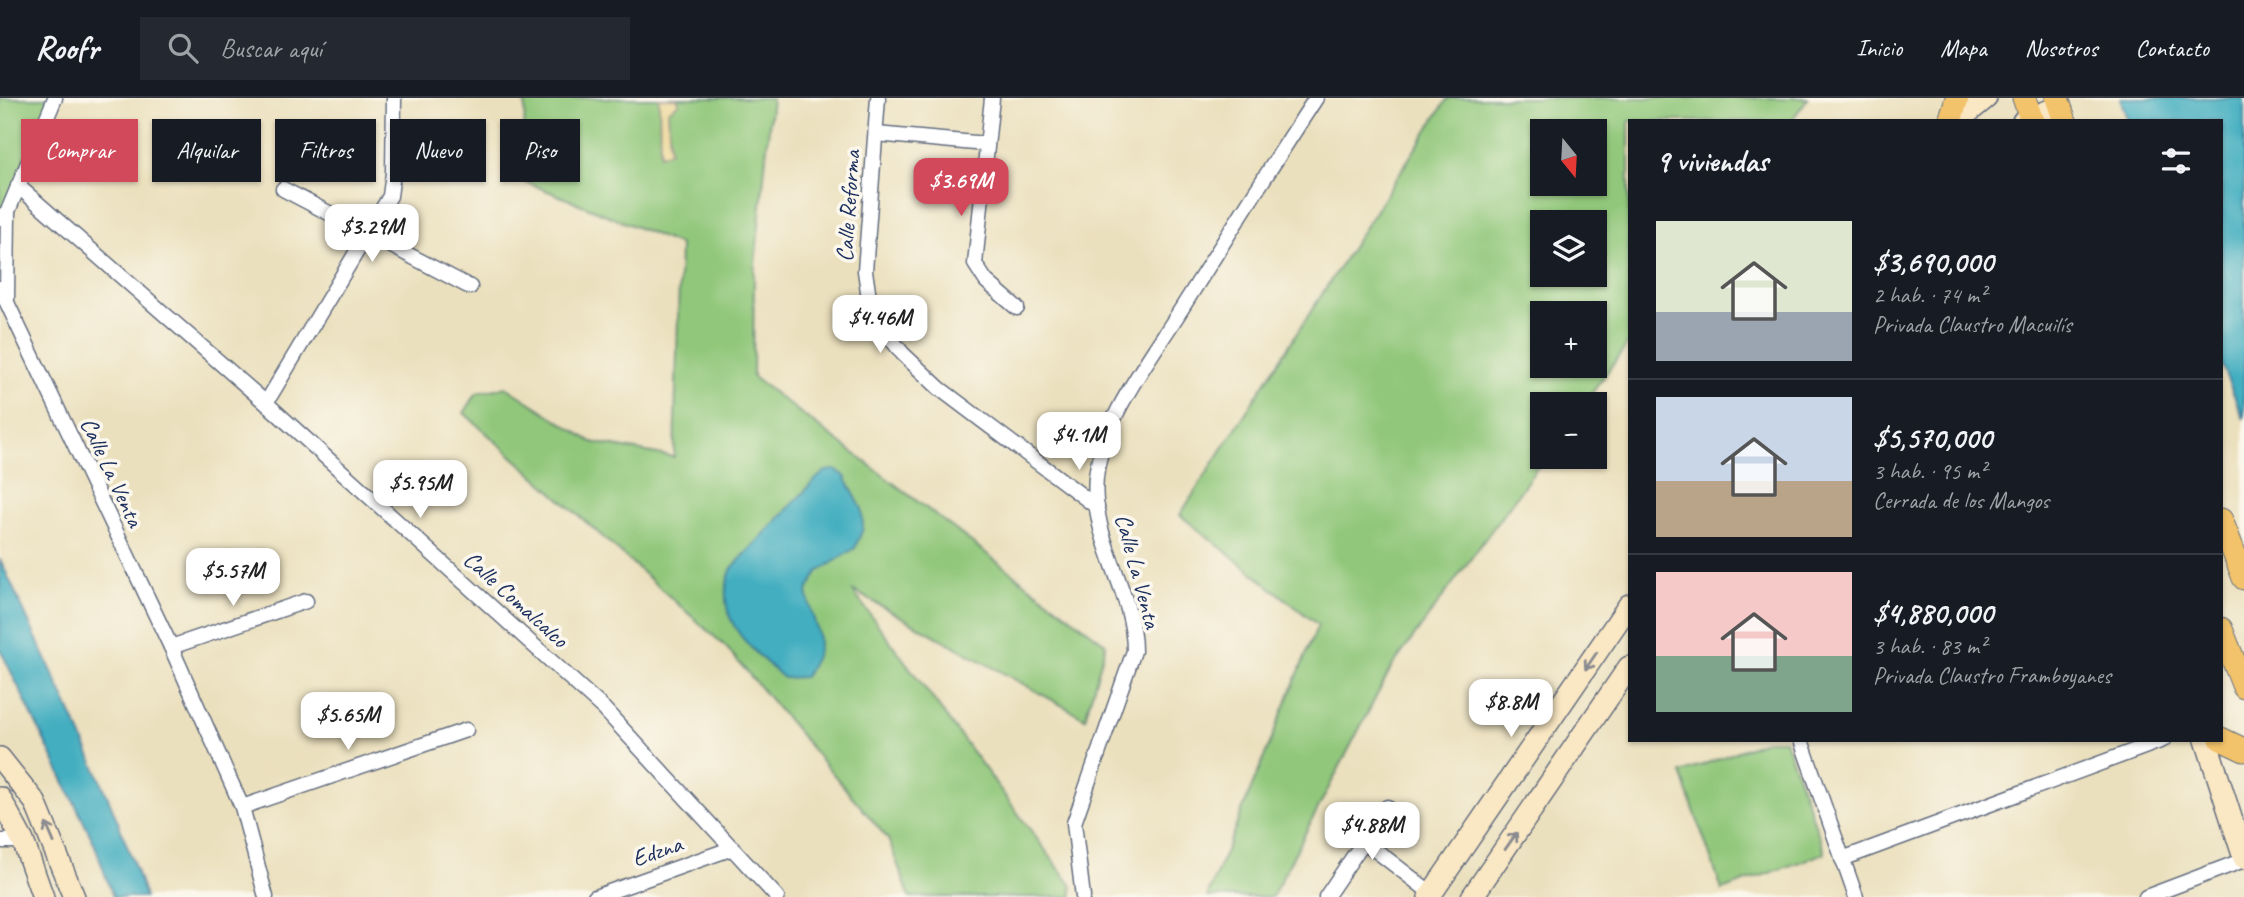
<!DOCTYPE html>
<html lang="es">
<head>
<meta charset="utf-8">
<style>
	body { margin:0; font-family:Caveat,sans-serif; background:#242831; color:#f1f3f6; height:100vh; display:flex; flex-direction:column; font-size:26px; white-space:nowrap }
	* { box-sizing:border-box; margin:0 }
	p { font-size:23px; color:#9ea1a6 }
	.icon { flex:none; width:38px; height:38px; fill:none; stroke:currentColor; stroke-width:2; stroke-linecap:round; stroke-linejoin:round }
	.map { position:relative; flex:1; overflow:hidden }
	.details { position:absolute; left:1628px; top:21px; width:595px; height:623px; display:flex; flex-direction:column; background:#171b24; border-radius:0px; box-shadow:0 2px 5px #0004 }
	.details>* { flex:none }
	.guide { position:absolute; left:21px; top:21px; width:665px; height:63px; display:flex; gap:14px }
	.needle { width:46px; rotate:162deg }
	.tools { position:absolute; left:1530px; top:21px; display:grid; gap:14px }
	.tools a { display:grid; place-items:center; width:77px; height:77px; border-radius:0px; background:#171b24; box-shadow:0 2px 5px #0004; font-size:35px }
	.price { position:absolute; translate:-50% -60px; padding:0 16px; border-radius:14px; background:#fff; color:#222; font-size:23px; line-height:46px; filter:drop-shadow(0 2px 4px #0008) }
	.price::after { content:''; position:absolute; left:50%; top:42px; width:21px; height:16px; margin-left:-10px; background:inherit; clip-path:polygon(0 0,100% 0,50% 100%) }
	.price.active { background:#d1495b; color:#fff }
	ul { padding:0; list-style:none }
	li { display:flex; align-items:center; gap:21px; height:175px; padding:0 28px }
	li+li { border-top:2px solid #363941 }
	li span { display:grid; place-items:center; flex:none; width:196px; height:140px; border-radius:0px; color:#555 }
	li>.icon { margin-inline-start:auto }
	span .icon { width:84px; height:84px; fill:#fffc; stroke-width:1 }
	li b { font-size:30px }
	h2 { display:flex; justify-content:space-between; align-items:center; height:84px; padding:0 28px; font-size:30px }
	.pill { padding:0 24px; border-radius:0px; background:#171b24; box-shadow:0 2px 5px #0004; font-size:24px; line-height:63px }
	.pill.active { background:#d1495b; color:#fff }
	header { display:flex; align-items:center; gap:42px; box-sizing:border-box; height:98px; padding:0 35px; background:#171b24; border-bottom:2px solid #363941 }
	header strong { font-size:33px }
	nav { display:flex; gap:38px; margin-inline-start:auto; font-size:24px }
	.search { width:490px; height:63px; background:#242831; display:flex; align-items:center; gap:18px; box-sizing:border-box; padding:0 24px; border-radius:0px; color:#9ea1a6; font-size:26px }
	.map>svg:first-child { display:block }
	.green { fill:#91c77a; stroke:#567b6c; stroke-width:2; fill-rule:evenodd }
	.sand { fill:#eeda9e; stroke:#84847e; stroke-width:2 }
	.water { fill:#42aec0; stroke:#2e6e8f; stroke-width:2 }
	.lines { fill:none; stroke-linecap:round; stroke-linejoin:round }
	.street-casing { stroke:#646d7f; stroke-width:17 }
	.secondary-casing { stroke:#646d7f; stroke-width:24 }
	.primary-casing { stroke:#646d7f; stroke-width:25 }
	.street { stroke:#fff; stroke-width:14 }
	.secondary { stroke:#fae7c3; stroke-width:21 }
	.primary { stroke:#f2c36a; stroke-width:23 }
	.oneway { stroke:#8a8b90 }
	.labels { text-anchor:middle; stroke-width:7; stroke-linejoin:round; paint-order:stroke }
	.street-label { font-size:24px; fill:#1b2f5e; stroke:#fbf7ec }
</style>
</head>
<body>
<header>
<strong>Roofr</strong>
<div class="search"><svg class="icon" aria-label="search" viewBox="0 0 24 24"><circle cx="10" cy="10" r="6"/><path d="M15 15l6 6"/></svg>Buscar aquí</div>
<nav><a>Inicio</a><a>Mapa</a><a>Nosotros</a><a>Contacto</a></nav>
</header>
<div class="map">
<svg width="2244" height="799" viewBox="0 0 2244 799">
	<rect width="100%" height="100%" fill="#fbf7ec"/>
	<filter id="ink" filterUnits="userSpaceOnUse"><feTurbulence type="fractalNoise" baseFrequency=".0143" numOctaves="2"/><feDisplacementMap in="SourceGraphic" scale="14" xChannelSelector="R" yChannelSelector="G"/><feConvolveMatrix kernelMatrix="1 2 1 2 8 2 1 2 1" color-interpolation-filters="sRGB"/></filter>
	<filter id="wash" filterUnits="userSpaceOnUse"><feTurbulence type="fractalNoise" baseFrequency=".00686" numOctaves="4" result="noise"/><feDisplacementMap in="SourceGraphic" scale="28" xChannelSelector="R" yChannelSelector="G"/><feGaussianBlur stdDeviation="1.57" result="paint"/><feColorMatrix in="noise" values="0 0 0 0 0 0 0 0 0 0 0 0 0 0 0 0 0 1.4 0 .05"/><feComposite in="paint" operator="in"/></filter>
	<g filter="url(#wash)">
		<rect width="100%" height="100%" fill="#ebe0bd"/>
		<g class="green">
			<polygon points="0,0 55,0 0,120"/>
			<polygon points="525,0 772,0 754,176 753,279 1106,546 1085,620 852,492 1072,788 1072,799 910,799 888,741 726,549 464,315 477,295 506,289 592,344 674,359 680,147 523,83"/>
			<path d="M1448,0H1808L1791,23H1629V244L1584,306H1542V359H1545L1391,570L1272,799H1207L1318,527L1180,417ZM1542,33H1594V86H1542ZM1542,124H1594V177H1542ZM1594,215V268H1542V215Z"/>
			<polygon points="1767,642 1785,642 1825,755 1722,792 1681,675"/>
		</g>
		<polygon class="sand" points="659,0 677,0 679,5 668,13 670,53 660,57"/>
		<g class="water">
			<polygon points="2120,0 2244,0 2244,321 2221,266 2221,23 2128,23"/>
			<path d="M835,372L844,377L862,411L863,430L855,450L818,474L807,493C813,535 832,540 804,579L783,580C750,549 710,520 732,470L817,380L826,373Z"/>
			<path d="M0,461C50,573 107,682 145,799H113L94,745L0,551Z"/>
		</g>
	</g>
	<g filter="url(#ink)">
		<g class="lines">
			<defs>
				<g id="street">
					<polyline points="878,0 865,173 869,200 879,226 903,256 939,290 1097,409"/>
					<polyline points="992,0 975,166 986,183 1017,210"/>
					<polyline points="876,36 986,46"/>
					<polyline points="18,88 266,305 604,611 777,799"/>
					<polyline points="283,91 470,189"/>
					<polyline points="0,120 8,113 55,0"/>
					<polyline points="0,190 171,549 242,709 266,799"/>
					<polyline points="7,201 8,113"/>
					<polyline points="266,305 390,98 393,75 394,0"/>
					<polyline points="171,549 306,503"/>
					<polyline points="1801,642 1856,799"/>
					<polyline points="242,709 466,632"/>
					<polyline points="0,743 23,743"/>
					<polyline points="1365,744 1431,795"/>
					<polyline points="1842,761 2163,642"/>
					<polyline points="595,799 733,750"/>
					<path d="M1083,799L1074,725L1134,553C1134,492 1090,442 1096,379C1102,321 1152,258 1182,210C1226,140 1271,69 1316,0"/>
					<polyline points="1326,799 1387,709"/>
					<polyline points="2146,799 2244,762"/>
				</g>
				<g id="secondary">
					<polyline points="1958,23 1986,0"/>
					<polyline points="2023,23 2060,8"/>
					<polyline points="2206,642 2244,760"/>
					<polyline points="0,660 35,704 74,799"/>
					<polyline points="0,700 23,743 43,799"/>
					<polyline points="1429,799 1629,507"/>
					<polyline points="1472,799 1629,569"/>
				</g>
				<g id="primary">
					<polyline points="2024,0 2032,23"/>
					<polyline points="2057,0 2065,23"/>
					<polyline points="1950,23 1957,0"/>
					<polyline points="2221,422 2244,480"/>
					<polyline points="2221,531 2244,589"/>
					<polyline points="2221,641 2244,652"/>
				</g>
			</defs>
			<use href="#street" class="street-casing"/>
			<use href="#secondary" class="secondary-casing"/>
			<use href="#primary" class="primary-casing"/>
			<use href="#street" class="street"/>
			<use href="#secondary" class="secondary"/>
			<use href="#primary" class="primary"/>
		</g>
		<defs><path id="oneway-shaft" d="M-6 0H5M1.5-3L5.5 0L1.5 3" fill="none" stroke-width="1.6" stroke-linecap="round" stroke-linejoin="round" transform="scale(1.75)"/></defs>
		<g class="oneway">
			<use href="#oneway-shaft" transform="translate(1591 563) rotate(124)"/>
			<use href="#oneway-shaft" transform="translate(50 735) rotate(-113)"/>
			<use href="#oneway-shaft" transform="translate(1511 743) rotate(-55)"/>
		</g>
	</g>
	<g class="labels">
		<g class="street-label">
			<text transform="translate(848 108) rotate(-86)" y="8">Calle Reforma</text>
			<text transform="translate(112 374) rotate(65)" y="8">Calle La Venta</text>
			<text transform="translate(1138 473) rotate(75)" y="8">Calle La Venta</text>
			<text transform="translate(516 501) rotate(42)" y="8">Calle Comalcalco</text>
			<text transform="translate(657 753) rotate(-19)" y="8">Edzna</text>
		</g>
	</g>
</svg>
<div class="tools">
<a><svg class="needle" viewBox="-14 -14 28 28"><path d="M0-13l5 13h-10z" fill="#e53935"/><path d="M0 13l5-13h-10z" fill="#9ea1a6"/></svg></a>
<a><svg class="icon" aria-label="layers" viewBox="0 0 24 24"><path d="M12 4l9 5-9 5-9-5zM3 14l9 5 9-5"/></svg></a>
<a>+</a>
<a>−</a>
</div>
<b class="price active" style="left:961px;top:120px">$3.69M</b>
<b class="price" style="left:372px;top:166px">$3.29M</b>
<b class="price" style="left:880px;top:257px">$4.46M</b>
<b class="price" style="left:1079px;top:374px">$4.1M</b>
<b class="price" style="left:420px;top:422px">$5.95M</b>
<b class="price" style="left:233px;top:510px">$5.57M</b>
<b class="price" style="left:1511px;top:641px">$8.8M</b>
<b class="price" style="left:348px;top:654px">$5.65M</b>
<b class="price" style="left:1372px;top:764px">$4.88M</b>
<div class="guide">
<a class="pill active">Comprar</a>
<a class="pill">Alquilar</a>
<a class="pill">Filtros</a>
<a class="pill">Nuevo</a>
<a class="pill">Piso</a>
</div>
<section class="details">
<h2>9 viviendas<svg class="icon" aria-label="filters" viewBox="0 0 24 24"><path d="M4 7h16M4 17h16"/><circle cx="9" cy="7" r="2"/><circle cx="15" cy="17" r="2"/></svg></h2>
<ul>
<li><span style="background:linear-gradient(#dfe7d0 65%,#9aa5b1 0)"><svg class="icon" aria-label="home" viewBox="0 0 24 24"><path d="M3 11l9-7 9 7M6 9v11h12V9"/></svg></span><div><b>$3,690,000</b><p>2 hab. · 74 m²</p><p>Privada Claustro Macuilís</p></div></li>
<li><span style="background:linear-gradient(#c9d6e8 60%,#b9a48a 0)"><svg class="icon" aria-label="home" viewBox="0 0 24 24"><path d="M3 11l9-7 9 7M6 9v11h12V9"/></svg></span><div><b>$5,570,000</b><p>3 hab. · 95 m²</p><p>Cerrada de los Mangos</p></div></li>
<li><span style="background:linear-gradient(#f6c9c9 60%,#7fa58c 0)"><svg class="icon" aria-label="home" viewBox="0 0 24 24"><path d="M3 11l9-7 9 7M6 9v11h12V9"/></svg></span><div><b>$4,880,000</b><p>3 hab. · 83 m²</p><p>Privada Claustro Framboyanes</p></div></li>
</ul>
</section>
</div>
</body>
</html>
